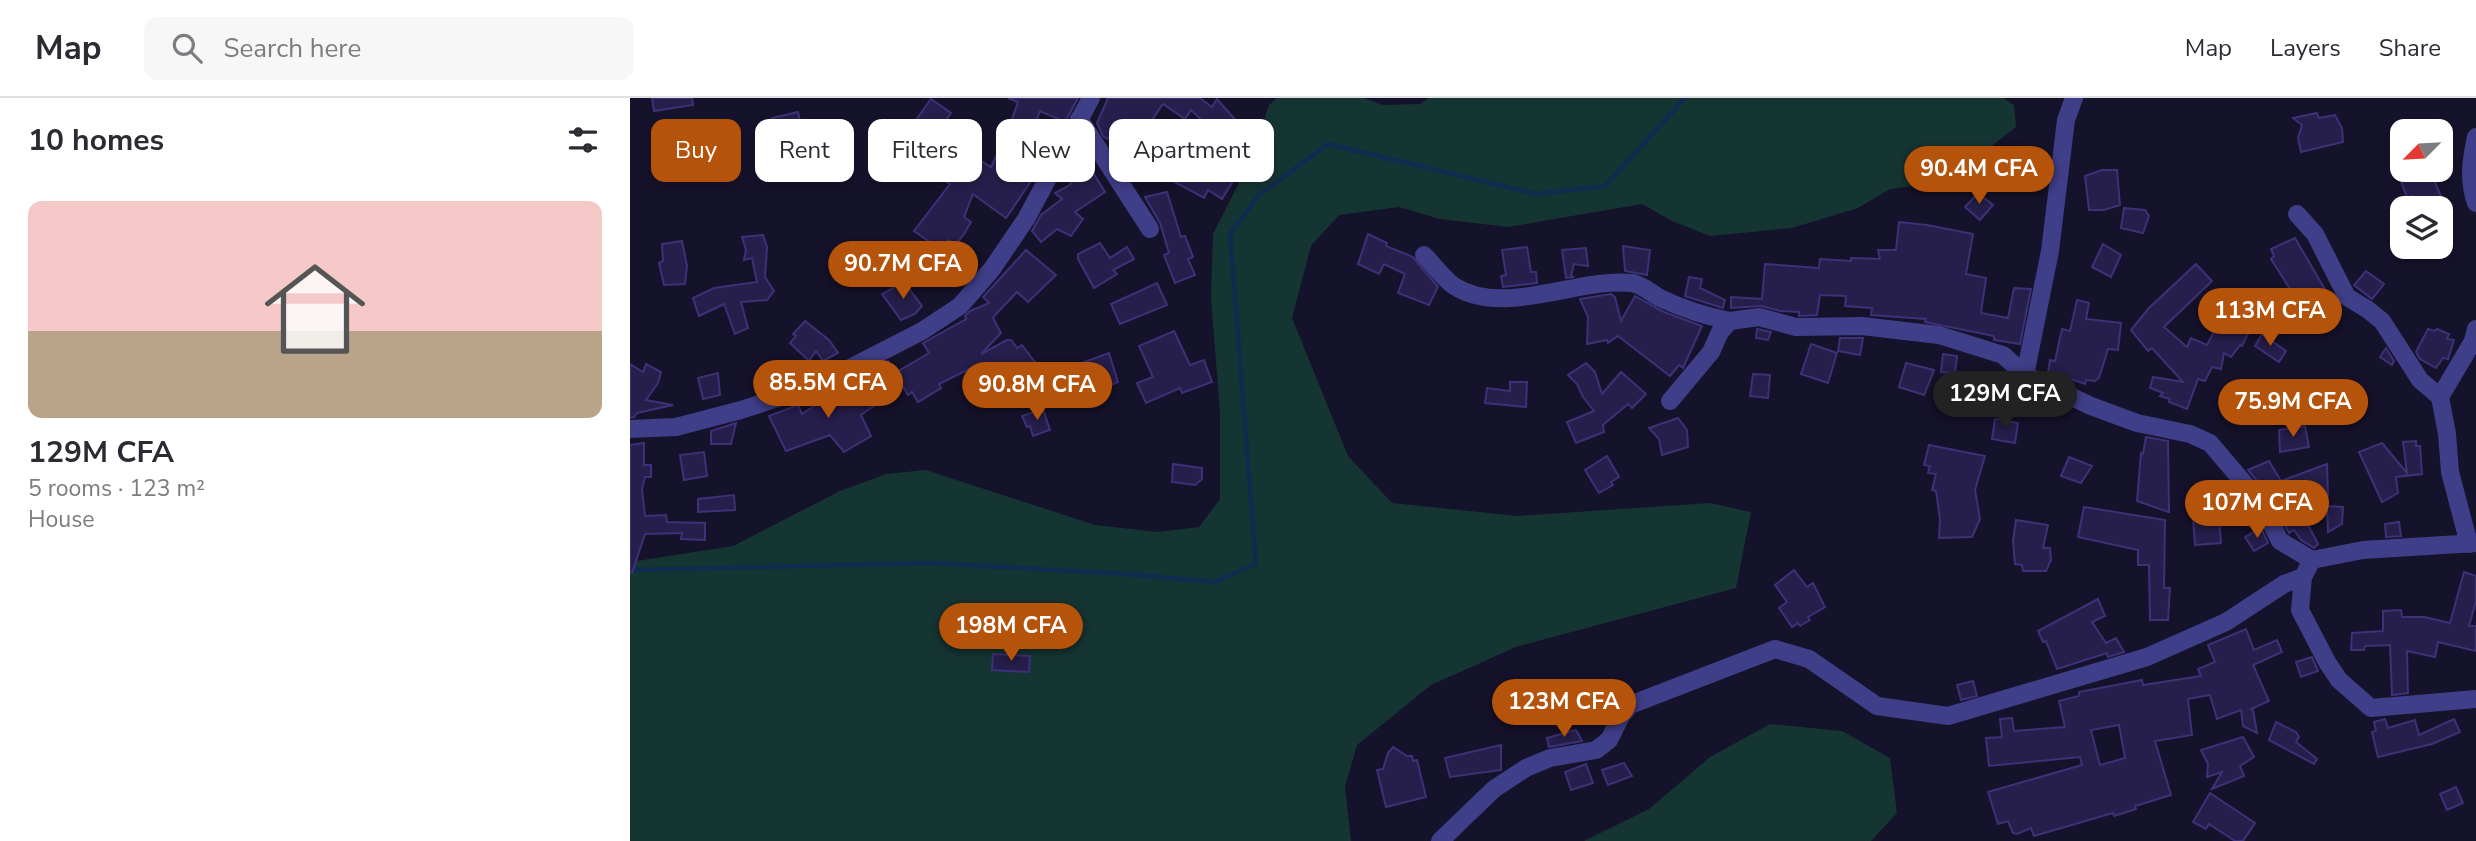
<!DOCTYPE html>
<html lang="en">
<head>
<meta charset="utf-8">
<style>
	body { margin:0; font-family:"Nunito Sans",sans-serif; background:#f7f7f7; color:#2b2b33; height:100vh; display:flex; flex-direction:column; font-size:26px; white-space:nowrap }
	* { box-sizing:border-box; margin:0 }
	p { font-size:23px; color:#7c7c81 }
	.icon { flex:none; width:38px; height:38px; fill:none; stroke:currentColor; stroke-width:2; stroke-linecap:round; stroke-linejoin:round }
	.map { position:relative; flex:1; overflow:hidden }
	.drawer { display:flex; flex-direction:column; background:#fff; width:630px }
	.drawer>* { flex:none }
	.banner { position:absolute; left:21px; top:21px; width:665px; height:63px; display:flex; gap:14px }
	.needle { width:46px; rotate:246deg }
	.buttons { position:absolute; left:1760px; top:21px; display:grid; gap:14px }
	.buttons a { display:grid; place-items:center; width:63px; height:63px; border-radius:14px; background:#fff; box-shadow:0 4px 10px #0003; font-size:35px }
	.price { position:absolute; translate:-50% -60px; padding:0 16px; border-radius:24px; background:#b45309; color:#fff; font-size:23px; line-height:46px; filter:drop-shadow(0 2px 4px #0008) }
	.price::after { content:''; position:absolute; left:50%; top:42px; width:21px; height:16px; margin-left:-10px; background:inherit; clip-path:polygon(0 0,100% 0,50% 100%) }
	.price.on { background:#222; color:#fff }
	ul { padding:0; list-style:none }
	li { display:grid; align-content:center; gap:14px; height:371px; padding:0 28px }
	li span { display:grid; place-items:center; height:217px; border-radius:14px; color:#555 }
	li>.icon { margin-inline-start:auto }
	span .icon { width:126px; height:126px; fill:#fffc; stroke-width:1 }
	li b { font-size:30px }
	h2 { display:flex; justify-content:space-between; align-items:center; height:84px; padding:0 28px; font-size:30px }
	.pill { padding:0 24px; border-radius:14px; background:#fff; box-shadow:0 4px 10px #0003; font-size:24px; line-height:63px }
	.pill.on { background:#b45309; color:#fff }
	header { display:flex; align-items:center; gap:42px; box-sizing:border-box; height:98px; padding:0 35px; background:#fff; border-bottom:2px solid #e1e1e2 }
	header strong { font-size:33px }
	nav { display:flex; gap:38px; margin-inline-start:auto; font-size:24px }
	.search { width:490px; height:63px; background:#f7f7f7; display:flex; align-items:center; gap:18px; box-sizing:border-box; padding:0 24px; border-radius:14px; color:#7c7c81; font-size:26px }
	main { display:flex; flex:1; min-height:0 }
	.map>svg:first-child { display:block }
	.green { fill:#153533 }
	.lines { fill:none; stroke-linecap:round; stroke-linejoin:round }
	.stream { stroke:#102a50; stroke-width:4.5 }
	.building { fill:#261e4b; stroke:#3d3177; stroke-width:2; fill-rule:evenodd }
	.minor { stroke:#3f3e88; stroke-width:18 }
</style>
</head>
<body>
<header>
<strong>Map</strong>
<div class="search"><svg class="icon" aria-label="search" viewBox="0 0 24 24"><circle cx="10" cy="10" r="6"/><path d="M15 15l6 6"/></svg>Search here</div>
<nav><a>Map</a><a>Layers</a><a>Share</a></nav>
</header>
<main>
<section class="drawer">
<h2>10 homes<svg class="icon" aria-label="filters" viewBox="0 0 24 24"><path d="M4 7h16M4 17h16"/><circle cx="9" cy="7" r="2"/><circle cx="15" cy="17" r="2"/></svg></h2>
<ul>
<li><span style="background:linear-gradient(#f6c9c9 60%,#b9a48a 0)"><svg class="icon" aria-label="home" viewBox="0 0 24 24"><path d="M3 11l9-7 9 7M6 9v11h12V9"/></svg></span><div><b>129M CFA</b><p>5 rooms · 123 m²</p><p>House</p></div></li>
</ul>
</section>
<div class="map">
<svg width="1846" height="743" viewBox="0 0 1846 743">
	<rect width="100%" height="100%" fill="#15122b"/>
	<g class="green">
		<polygon points="647,0 734,0 753,7 790,6 799,0 1373,0 1384,7 1386,29 1316,84 1260,91 1228,110 1162,130 1080,138 1042,123 1012,106 878,129 810,121 769,109 709,117 681,148 662,220 718,358 762,405 888,418 1080,405 1121,414 1106,490 886,549 801,587 727,647 715,689 721,743 0,743 0,464 103,448 210,393 256,376 296,372 465,427 528,434 569,429 590,401 590,314 581,200 583,136 622,59 639,7"/>
		<polygon points="1140,626 1212,633 1260,660 1267,715 1241,743 954,743 1019,711 1080,659"/>
	</g>
	<g class="lines">
		<polyline class="stream" points="0,472 302,465 496,476 585,484 626,466 600,136 628,98 698,46 906,96 975,88 1055,0"/>
	</g>
	<g class="building">
		<polygon points="22,0 62,0 63,7 24,13"/>
		<polygon points="378,0 448,0 435,24 410,13 401,38 423,47 410,70 376,120 343,96 334,119 341,124 334,136 325,148 319,142 310,151 284,133 320,86 297,73 306,49 281,29 301,1 321,15 309,32 338,49 335,53 361,69 377,35 388,4"/>
		<polygon points="478,0 570,0 582,9 587,1 610,27 594,43 561,12 555,21 533,6 515,32 524,38 521,43 561,71 571,58 604,81 592,101 578,92 574,100 537,80 500,50 498,52 480,38 477,41 473,38 467,25"/>
		<polygon points="168,14 175,46 149,52 142,20"/>
		<polygon points="1687,15 1689,20 1705,17 1712,30 1713,44 1671,54 1668,40 1672,27 1663,20"/>
		<polygon points="92,44 95,54 93,63 75,65 73,46"/>
		<polygon points="1414,56 1418,78 1393,83 1388,62"/>
		<polygon points="459,68 475,94 445,114 453,121 441,138 427,131 411,144 402,133 411,117 432,101 425,95 440,87 442,79"/>
		<polygon points="1472,72 1487,72 1490,107 1474,112 1459,112 1455,78"/>
		<polygon points="1767,72 1800,72 1812,101 1787,110 1782,98 1777,100"/>
		<polygon points="537,94 551,139 555,138 563,159 558,161 565,177 545,185 534,157 539,155 530,125 515,99"/>
		<polygon points="1348,95 1363,107 1350,122 1335,109"/>
		<polygon points="1494,110 1515,112 1519,118 1513,135 1491,130"/>
		<polygon points="1269,124 1297,127 1343,136 1336,176 1356,180 1351,215 1378,220 1384,190 1401,191 1390,246 1364,242 1364,238 1295,224 1296,221 1241,217 1242,210 1215,208 1216,198 1190,197 1187,217 1169,218 1169,214 1150,213 1131,208 1101,210 1101,199 1132,201 1135,166 1189,170 1190,161 1221,163 1221,160 1250,161 1248,152 1266,152"/>
		<polygon points="738,136 757,145 756,148 783,159 808,189 799,207 768,195 775,176 754,166 749,176 728,166"/>
		<polygon points="133,137 137,149 135,179 144,193 137,202 111,204 118,230 105,236 94,206 69,218 63,200 84,190 127,184 122,160 114,162 116,152 112,139"/>
		<polygon points="1665,140 1696,193 1670,207 1641,161 1644,158 1641,151"/>
		<polygon points="52,143 57,168 55,186 34,187 29,165 33,163 32,146"/>
		<polygon points="470,145 480,160 497,149 504,161 483,172 487,176 464,190 448,161 448,156"/>
		<polygon points="1473,146 1491,157 1481,179 1462,169"/>
		<polygon points="993,148 1020,152 1017,177 995,173"/>
		<polygon points="897,149 901,174 906,174 907,185 873,189 871,178 876,177 872,152"/>
		<polygon points="956,150 958,168 944,166 941,178 944,179 936,180 932,152"/>
		<polygon points="396,152 426,177 398,204 387,194 367,215 363,220 371,235 351,256 377,242 381,242 387,250 392,247 407,267 407,271 379,291 368,278 363,282 353,269 348,273 345,268 309,286 311,290 288,304 282,294 278,297 265,275 299,255 293,245 336,221 335,218 340,213 359,205 353,199"/>
		<polygon points="1566,166 1582,183 1534,229 1557,249 1561,240 1577,247 1591,221 1618,236 1612,248 1610,247 1601,259 1594,255 1591,271 1582,269 1575,283 1568,281 1557,311 1539,304 1540,301 1530,298 1533,295 1520,290 1523,279 1553,284 1522,250 1518,253 1501,232 1518,211"/>
		<polygon points="1736,173 1754,186 1742,201 1724,187"/>
		<polygon points="1059,179 1072,181 1070,190 1095,202 1093,210 1055,198"/>
		<polygon points="274,184 292,208 285,216 271,222 252,196"/>
		<polygon points="527,185 537,207 490,226 481,206"/>
		<polygon points="981,196 985,199 991,223 1005,198 1034,214 1072,228 1053,270 1049,267 1040,278 988,238 978,245 977,242 957,246 958,219 950,201"/>
		<polygon points="1447,202 1459,205 1456,221 1491,225 1488,252 1478,251 1469,280 1465,283 1456,282 1455,286 1441,281 1439,285 1418,275 1420,262 1425,263 1432,231 1440,233"/>
		<polygon points="175,223 199,242 208,255 193,263 186,253 179,263 160,245 166,238 163,236"/>
		<polygon points="1127,231 1141,234 1138,242 1126,240"/>
		<polygon points="1798,231 1805,233 1807,231 1819,236 1817,241 1824,242 1818,261 1813,260 1806,270 1790,261 1786,254"/>
		<polygon points="544,233 560,267 574,262 582,284 552,295 550,290 516,305 507,285 523,279 509,248"/>
		<polygon points="1632,236 1656,253 1649,264 1625,248"/>
		<polygon points="1210,240 1233,240 1230,257 1208,253"/>
		<polygon points="1181,246 1207,255 1198,285 1171,276"/>
		<polygon points="1756,250 1764,263 1762,267 1750,259"/>
		<polygon points="479,255 488,284 464,294 454,264"/>
		<polygon points="1313,256 1327,258 1325,275 1311,274"/>
		<polygon points="258,263 263,273 252,279 247,269"/>
		<polygon points="956,265 965,274 972,296 991,274 1016,296 1002,310 998,306 973,327 974,334 946,345 937,324 964,313 953,299 947,286 938,277"/>
		<polygon points="1276,265 1304,272 1294,297 1269,289"/>
		<polygon points="0,266 13,274 16,266 31,274 28,285 16,302 43,307 7,315 4,319 0,320"/>
		<polygon points="88,275 90,297 73,301 68,280"/>
		<polygon points="1123,276 1140,277 1138,300 1120,298"/>
		<polygon points="222,283 230,294 240,287 250,304 231,317 241,338 214,354 200,337 156,353 139,318 168,307 172,316"/>
		<polygon points="880,284 897,284 896,309 855,305 857,290 880,293"/>
		<polygon points="413,311 420,332 403,338 400,328 397,329 392,318"/>
		<polygon points="1048,320 1057,332 1058,349 1032,357 1029,341 1019,330"/>
		<polygon points="1365,321 1388,325 1385,345 1362,341"/>
		<polygon points="106,325 101,346 81,346 81,333"/>
		<polygon points="1675,328 1679,349 1650,354 1649,332"/>
		<polygon points="1516,339 1538,343 1539,414 1507,403 1511,355 1513,356"/>
		<polygon points="1786,343 1786,348 1790,348 1792,376 1766,379 1768,395 1752,404 1729,354 1752,345 1777,375 1773,344"/>
		<polygon points="14,345 14,367 21,367 21,379 15,379 12,391 15,418 36,417 37,424 75,425 75,442 51,441 52,435 15,436 2,475 0,474 0,347"/>
		<polygon points="1299,347 1355,358 1345,392 1350,421 1342,439 1309,440 1310,421 1306,393 1302,392 1306,376 1298,375 1300,368 1294,367"/>
		<polygon points="74,354 77,378 54,382 50,357"/>
		<polygon points="977,358 989,379 981,384 983,387 969,395 955,372"/>
		<polygon points="1439,359 1462,368 1451,385 1431,378"/>
		<polygon points="1639,363 1651,383 1697,366 1698,398 1668,407 1688,446 1684,450 1671,442 1664,432 1659,435 1641,400 1618,372"/>
		<polygon points="543,366 572,370 572,381 565,387 542,384"/>
		<polygon points="104,397 105,412 68,414 68,401"/>
		<polygon points="1588,406 1591,445 1565,447 1562,407"/>
		<polygon points="1697,408 1713,409 1712,426 1698,434"/>
		<polygon points="1454,409 1535,422 1534,490 1540,490 1538,522 1520,522 1519,467 1508,467 1508,452 1448,439"/>
		<polygon points="1386,422 1418,427 1413,450 1420,450 1421,462 1416,473 1393,473 1392,467 1385,466 1383,443"/>
		<polygon points="1769,424 1771,438 1756,439 1755,426"/>
		<polygon points="1631,430 1638,445 1624,453 1615,439"/>
		<polygon points="1164,472 1177,489 1183,485 1195,509 1178,519 1180,522 1170,528 1168,525 1162,529 1149,510 1157,504 1145,487"/>
		<polygon points="1834,474 1846,478 1846,503 1839,528 1846,528 1846,553 1808,544 1805,559 1777,553 1778,595 1762,597 1760,547 1735,548 1734,552 1721,552 1722,535 1753,533 1753,513 1771,512 1772,519 1794,519 1820,525"/>
		<polygon points="1468,501 1475,518 1462,524 1476,545 1486,540 1494,554 1478,559 1477,555 1427,571 1416,543 1413,544 1408,533"/>
		<path d="M1616,531L1624,552L1647,542L1652,554L1623,567L1639,603L1621,611L1623,612L1627,635L1613,628L1611,612L1587,621L1580,597L1558,601L1562,637L1525,643L1541,697L1505,708L1506,711L1484,718L1483,715L1404,738L1401,730L1387,736L1383,735L1378,723L1368,726L1358,694L1452,667L1450,659L1359,668L1356,640L1372,639L1370,621L1382,620L1384,633L1435,629L1429,603L1449,598V594L1512,582L1513,587L1571,578L1568,571L1585,564L1578,547ZM1489,627L1495,660L1470,667L1461,632Z"/>
		<polygon points="363,556 400,558 399,574 362,572"/>
		<polygon points="1682,559 1688,573 1671,579 1666,564"/>
		<polygon points="1343,583 1347,598 1331,602 1327,587"/>
		<polygon points="1755,621 1758,630 1785,622 1789,637 1824,621 1830,634 1802,646 1748,659 1742,634 1746,633 1744,624"/>
		<polygon points="1646,624 1666,634 1669,639 1666,644 1687,661 1684,666 1639,642"/>
		<polygon points="946,632 952,643 919,649 917,640"/>
		<polygon points="1613,639 1624,659 1610,668 1614,678 1582,691 1592,674 1577,679 1578,666 1571,652"/>
		<polygon points="871,647 871,672 820,679 815,660"/>
		<polygon points="763,649 777,658 782,658 783,663 787,662 796,699 756,709 747,672 753,671 758,655"/>
		<polygon points="994,665 1002,678 978,687 972,672"/>
		<polygon points="956,666 963,685 941,692 935,674"/>
		<polygon points="1826,689 1833,705 1817,712 1810,696"/>
		<polygon points="1580,695 1625,725 1613,743 1605,743 1579,726 1576,731 1563,724"/>
	</g>
	<g class="lines">
		<g class="minor">
			<polyline points="449,21 520,131"/>
			<path d="M1846,39C1841,62 1838,82 1846,105"/>
			<polyline points="1667,116 1685,136 1717,199 1737,211 1752,223 1790,282 1810,299 1817,336 1820,374 1839,446"/>
			<path d="M794,157C803,166 813,180 824,188C874,220 948,179 1002,185C1011,186 1021,195 1030,200C1053,211 1075,218 1100,223"/>
			<polyline points="1395,277 1420,153 1436,22 1444,0"/>
			<polyline points="1810,299 1843,243 1846,231"/>
			<polyline points="1040,303 1081,254 1090,234 1100,223 1129,219 1166,229 1232,228 1309,237 1373,257 1395,277 1461,308 1507,325 1560,336 1580,345 1631,405 1650,443 1682,462 1733,452 1846,445"/>
			<polyline points="0,331 46,329 111,312 187,287 292,233 330,208 362,171 396,121 461,0"/>
			<polyline points="1673,479 1670,512 1697,564 1709,582 1741,610 1846,601"/>
			<polyline points="810,743 864,691 896,670 920,660 966,652 979,642 990,620 1000,607 1145,551 1179,561 1247,608 1318,618 1517,559 1596,524 1654,486 1673,479 1682,462"/>
		</g>
	</g>
</svg>
<div class="buttons">
<a><svg class="needle" viewBox="-14 -14 28 28"><path d="M0-13l5 13h-10z" fill="#e53935"/><path d="M0 13l5-13h-10z" fill="#7c7c81"/></svg></a>
<a><svg class="icon" aria-label="layers" viewBox="0 0 24 24"><path d="M12 4l9 5-9 5-9-5zM3 14l9 5 9-5"/></svg></a>
</div>
<b class="price" style="left:1349px;top:108px">90.4M CFA</b>
<b class="price" style="left:273px;top:203px">90.7M CFA</b>
<b class="price" style="left:1640px;top:250px">113M CFA</b>
<b class="price" style="left:198px;top:322px">85.5M CFA</b>
<b class="price" style="left:407px;top:324px">90.8M CFA</b>
<b class="price on" style="left:1375px;top:333px">129M CFA</b>
<b class="price" style="left:1663px;top:341px">75.9M CFA</b>
<b class="price" style="left:1627px;top:442px">107M CFA</b>
<b class="price" style="left:381px;top:565px">198M CFA</b>
<b class="price" style="left:934px;top:641px">123M CFA</b>
<div class="banner">
<a class="pill on">Buy</a>
<a class="pill">Rent</a>
<a class="pill">Filters</a>
<a class="pill">New</a>
<a class="pill">Apartment</a>
</div>
</div>
</main>
</body>
</html>
